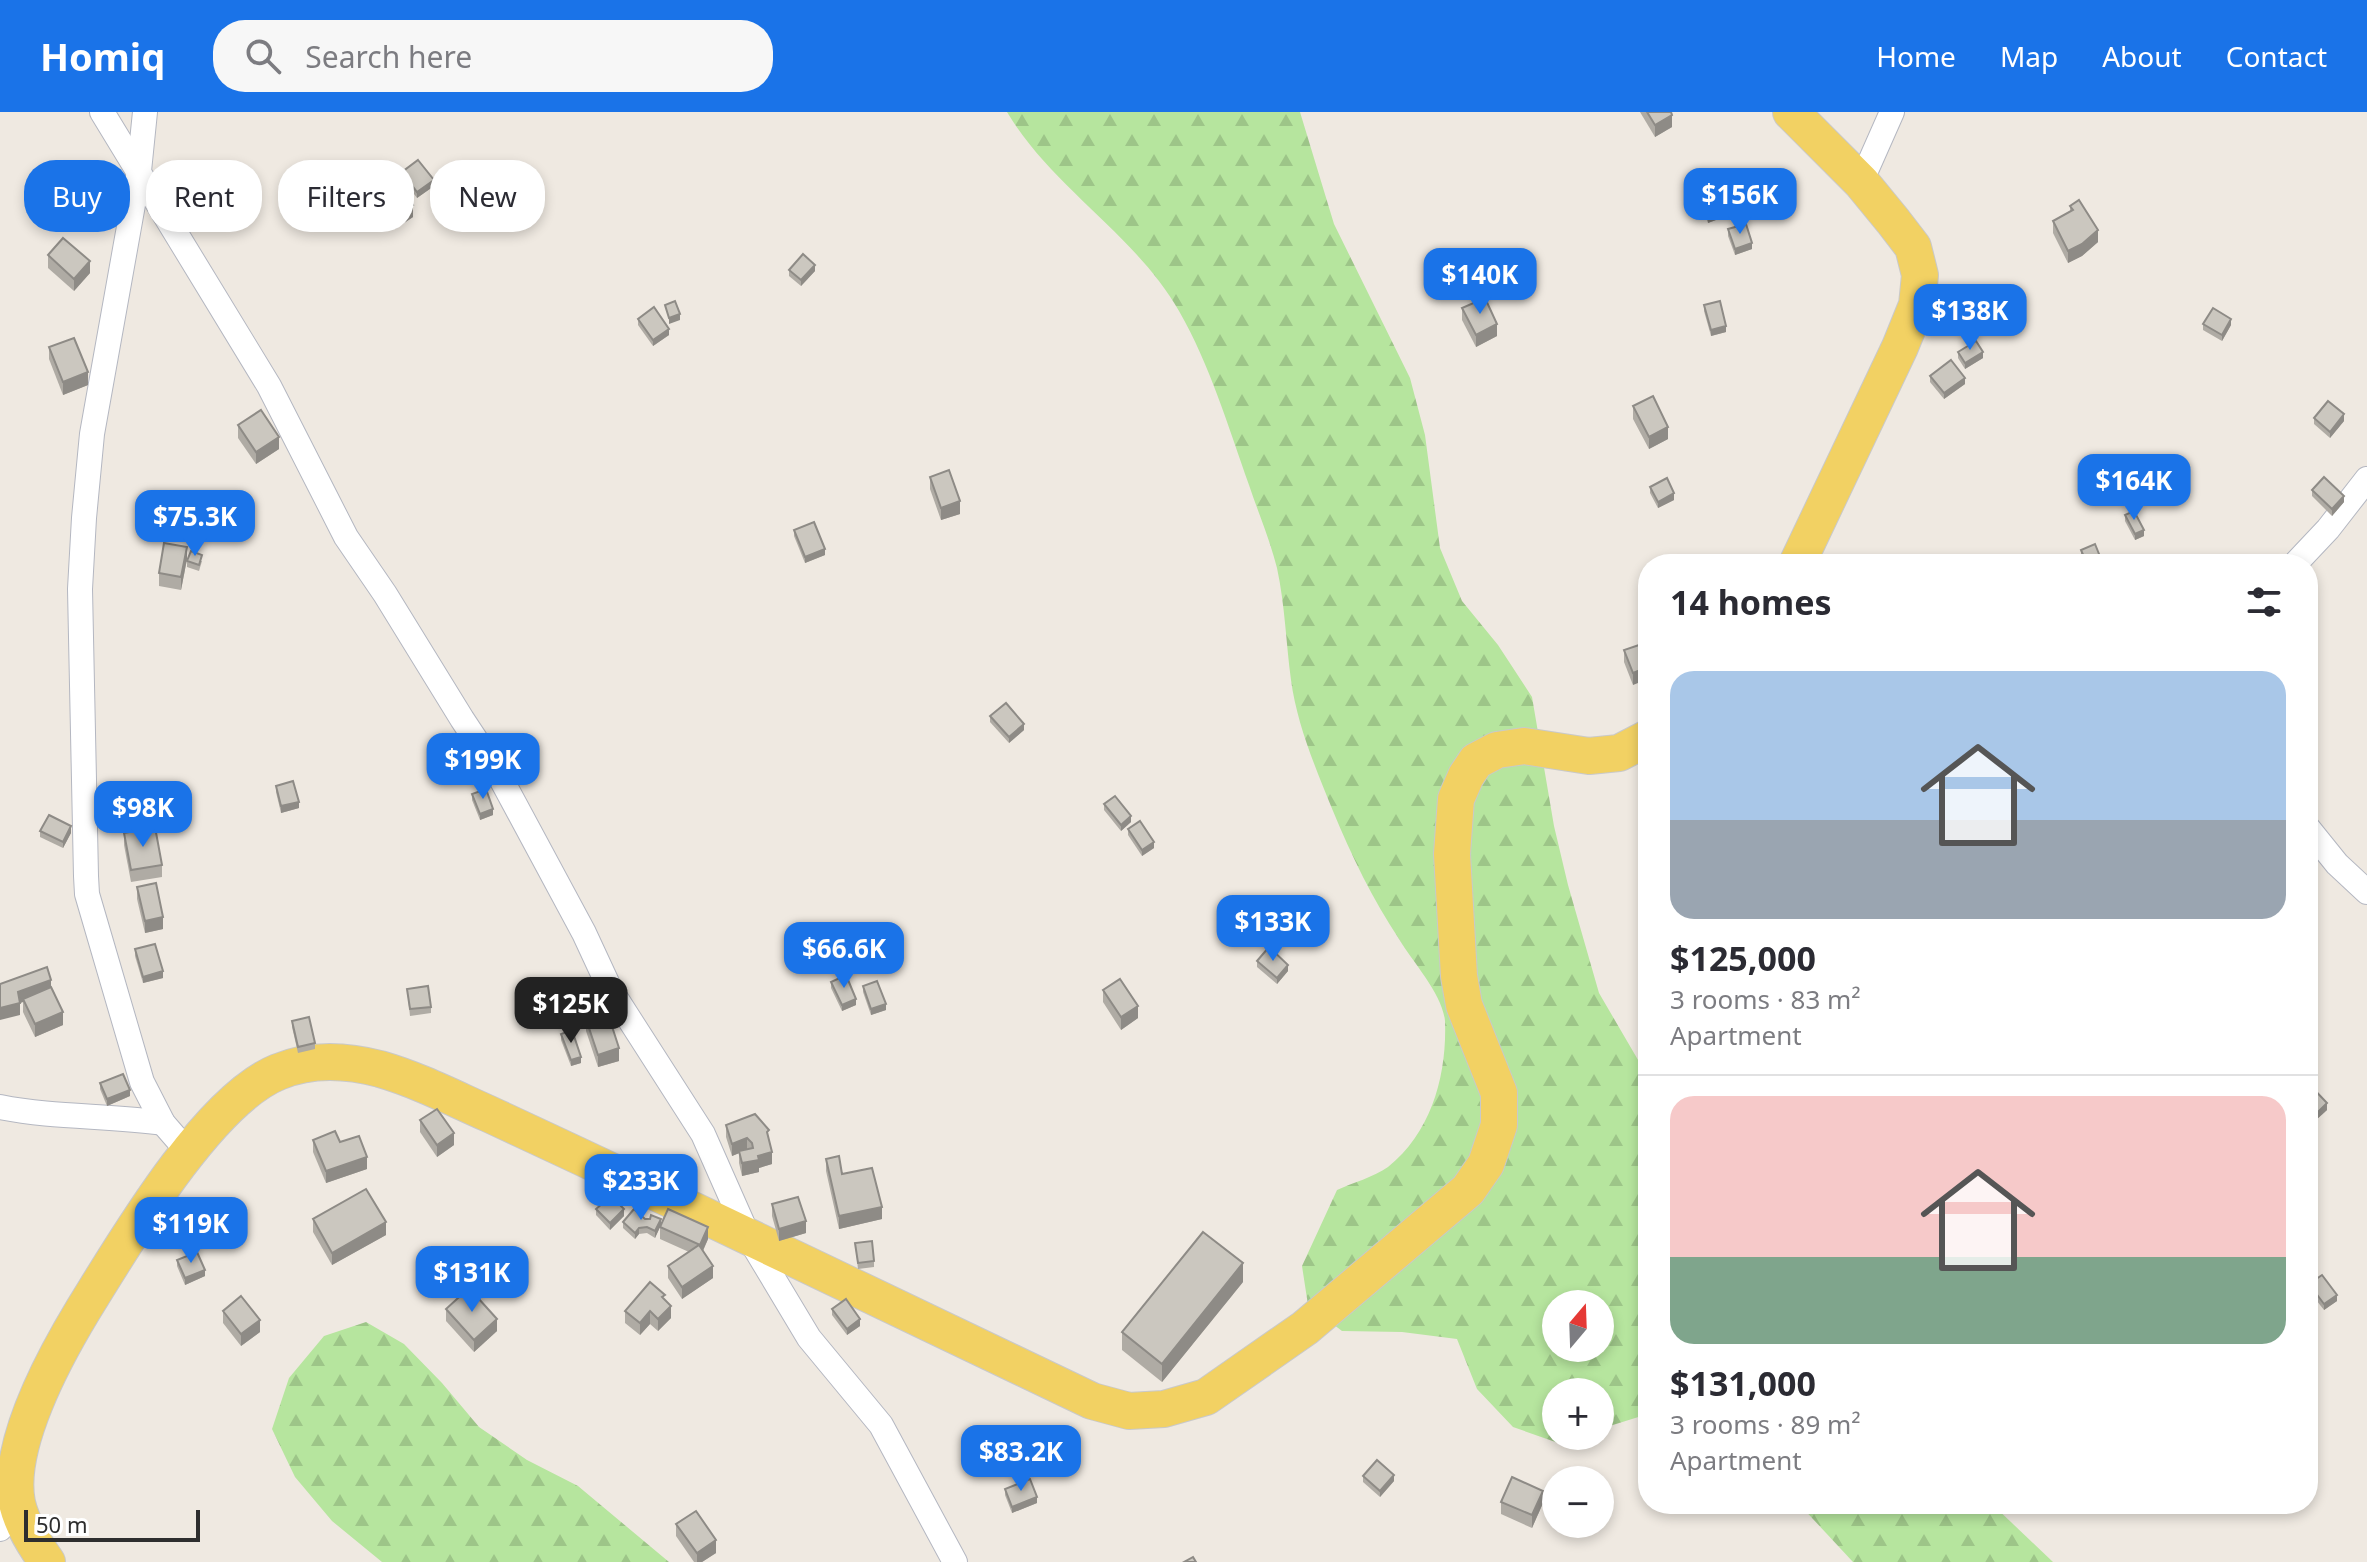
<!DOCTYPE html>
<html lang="en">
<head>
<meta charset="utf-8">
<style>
	body { margin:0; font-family:"Noto Sans",sans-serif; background:#f7f7f7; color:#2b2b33; height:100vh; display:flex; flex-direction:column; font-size:30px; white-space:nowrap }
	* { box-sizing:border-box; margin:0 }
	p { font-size:26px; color:#7c7c81 }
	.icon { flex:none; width:44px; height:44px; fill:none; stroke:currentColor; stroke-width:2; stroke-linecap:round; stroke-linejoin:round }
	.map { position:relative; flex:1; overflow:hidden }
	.sheet { position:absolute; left:1638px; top:442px; width:680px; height:960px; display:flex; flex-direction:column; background:#fff; border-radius:32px; box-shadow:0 4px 12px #0003 }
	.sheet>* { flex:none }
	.hud { position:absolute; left:24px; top:48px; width:760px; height:72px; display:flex; gap:16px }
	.needle { width:52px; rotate:19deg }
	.fabs { position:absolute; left:1542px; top:1178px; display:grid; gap:16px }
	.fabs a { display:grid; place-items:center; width:72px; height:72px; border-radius:50%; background:#fff; box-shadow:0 4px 12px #0003; font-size:40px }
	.scale { position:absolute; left:24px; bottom:20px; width:176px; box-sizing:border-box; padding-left:8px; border:4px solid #2e2e2e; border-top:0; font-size:22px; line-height:28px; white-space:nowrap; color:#2e2e2e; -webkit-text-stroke:6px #fff; paint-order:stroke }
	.price { position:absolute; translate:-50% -68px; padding:0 18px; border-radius:16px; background:#1a73e8; color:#fff; font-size:26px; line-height:52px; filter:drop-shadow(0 2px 4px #0008) }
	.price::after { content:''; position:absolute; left:50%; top:48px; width:24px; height:18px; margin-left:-12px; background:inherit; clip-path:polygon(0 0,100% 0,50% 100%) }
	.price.selected { background:#222; color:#fff }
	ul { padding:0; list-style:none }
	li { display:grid; align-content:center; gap:16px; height:424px; padding:0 32px }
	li+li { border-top:2px solid #e1e1e2 }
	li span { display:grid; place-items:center; height:248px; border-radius:24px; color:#555 }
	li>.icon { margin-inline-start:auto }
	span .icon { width:144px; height:144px; fill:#fffc; stroke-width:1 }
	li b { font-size:34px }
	h2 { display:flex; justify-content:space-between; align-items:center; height:96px; padding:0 32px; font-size:34px }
	.tag { padding:0 28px; border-radius:32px; background:#fff; box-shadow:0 4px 12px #0003; font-size:28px; line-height:72px }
	.tag.selected { background:#1a73e8; color:#fff }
	header { display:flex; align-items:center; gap:48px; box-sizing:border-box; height:112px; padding:0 40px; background:#1a73e8; color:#fff }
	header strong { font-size:38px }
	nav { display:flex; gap:44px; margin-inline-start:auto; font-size:28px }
	.search { width:560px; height:72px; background:#f7f7f7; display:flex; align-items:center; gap:20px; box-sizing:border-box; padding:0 28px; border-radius:32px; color:#7c7c81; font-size:30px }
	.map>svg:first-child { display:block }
	.forest { fill:url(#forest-firs); fill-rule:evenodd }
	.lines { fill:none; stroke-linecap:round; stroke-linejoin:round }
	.street-casing { stroke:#b4b7c1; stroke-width:26 }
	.primary-casing { stroke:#c9c9c9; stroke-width:38 }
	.street { stroke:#fff; stroke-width:24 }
	.primary { stroke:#f2d163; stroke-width:36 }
	.wall { fill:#afaba4 }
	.shaded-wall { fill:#8e8b86 }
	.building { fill:#cbc7bf; stroke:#8e8b86; stroke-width:2 }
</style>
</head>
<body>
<header>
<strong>Homiq</strong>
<div class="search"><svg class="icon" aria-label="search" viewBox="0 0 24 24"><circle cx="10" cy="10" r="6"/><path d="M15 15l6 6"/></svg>Search here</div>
<nav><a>Home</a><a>Map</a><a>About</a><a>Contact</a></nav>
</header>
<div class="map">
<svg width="2367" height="1450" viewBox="0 0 2367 1450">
	<defs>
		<pattern id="forest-firs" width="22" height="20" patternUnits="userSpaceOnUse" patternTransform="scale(2)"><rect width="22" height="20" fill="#b6e59e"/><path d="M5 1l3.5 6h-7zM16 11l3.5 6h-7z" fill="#9dc588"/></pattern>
	</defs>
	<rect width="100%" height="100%" fill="#efe9e1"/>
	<g class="forest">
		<path d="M1007,0H1300L1334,112L1410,266L1425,323L1440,436L1462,489L1498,533L1532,585L1554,714L1568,773L1599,881L1648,965V1302L1600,1317V1280H1556V1324H1583L1564,1333L1513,1315L1477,1277L1457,1227L1402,1220L1342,1219L1308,1193L1302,1154L1337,1078C1352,1071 1374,1065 1388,1055C1432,1020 1447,962 1445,909C1443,883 1412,849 1399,827C1373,788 1351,743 1333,699C1316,657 1297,613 1291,568C1286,531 1285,493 1277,456C1270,428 1258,400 1249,373C1228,314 1210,253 1179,199C1135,122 1052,76 1007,0ZM1556,1192H1600V1236H1556Z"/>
		<polygon points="366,1210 404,1232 442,1271 479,1315 527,1348 578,1374 669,1450 382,1450 332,1409 295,1365 272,1317 289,1266 324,1224"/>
		<polygon points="1799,1392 1992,1392 2053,1450 1853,1450"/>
	</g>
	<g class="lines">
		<defs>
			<g id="street">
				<polyline points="102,0 269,274 346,425 385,482 462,607 499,663 584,821 610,877 703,1022 749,1126 809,1226 881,1313 955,1450"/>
				<polyline points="145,0 139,59 92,322 84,406 80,477 86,764 87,782 142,970 163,1011 189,1041"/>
				<polyline points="1861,70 1892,0"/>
				<polyline points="2295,452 2328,417 2367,367"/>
				<polyline points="2308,716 2337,752 2367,780"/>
				<path d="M0,995C54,1006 109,1003 163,1011"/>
				<polyline points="0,1417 18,1392"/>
			</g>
			<g id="primary">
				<polyline points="1791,0 1861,70 1893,109 1913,135 1920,163 1917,193 1900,235 1797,452"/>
				<path d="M47,1450C34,1432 22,1413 17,1391C6,1334 54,1246 83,1198C124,1132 207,989 278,960C311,946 346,948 380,957C418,968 453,986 489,1002C545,1028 601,1054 657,1081C802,1151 947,1220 1092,1289L1129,1299L1164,1297L1206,1285L1305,1216L1468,1078L1486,1052L1499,1013V981L1464,893L1459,864L1452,742L1456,687L1466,664L1476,649L1497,638L1524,634L1589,644L1619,641L1648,626"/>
			</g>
		</defs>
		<use href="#street" class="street-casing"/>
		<use href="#primary" class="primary-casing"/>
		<use href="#street" class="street"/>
		<use href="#primary" class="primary"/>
	</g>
	<g class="wall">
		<polygon points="1640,0 1671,0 1672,15 1655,25"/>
		<polygon points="402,60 434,74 417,86 402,66"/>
		<polygon points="1697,70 1729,103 1708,111 1697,82"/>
		<polygon points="375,77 413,105 395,117 375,89"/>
		<polygon points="2070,94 2098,130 2082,144 2068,151 2053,121 2053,109 2070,99"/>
		<polygon points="1728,117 1752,137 1735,143 1728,124"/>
		<polygon points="48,143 90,161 74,179 48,156"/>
		<polygon points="789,158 815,159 801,174 789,164"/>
		<polygon points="1704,193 1726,220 1711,224 1704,199"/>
		<polygon points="1462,196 1497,224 1476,235 1462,208"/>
		<polygon points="638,207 669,223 653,234 638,213"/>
		<polygon points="2203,212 2231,213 2222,229 2203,218"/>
		<polygon points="49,235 88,273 63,283 49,247"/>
		<polygon points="1958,240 1983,246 1965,257 1958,246"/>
		<polygon points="1930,264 1965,272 1944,287 1930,270"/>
		<polygon points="1633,294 1668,327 1649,337 1633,307"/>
		<polygon points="2314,306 2344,309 2330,326 2314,312"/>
		<polygon points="238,313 279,337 256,352 238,326"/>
		<polygon points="930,365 960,402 941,408 930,377"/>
		<polygon points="1650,375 1674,388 1658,396 1650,381"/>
		<polygon points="2312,378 2344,390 2332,404 2312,384"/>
		<polygon points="2125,403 2144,424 2135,428 2125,409"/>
		<polygon points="794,418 825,443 805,451 794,424"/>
		<polygon points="2081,438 2103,452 2084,452 2081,444"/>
		<polygon points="187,447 181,478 159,474 159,461"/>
		<polygon points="187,449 202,449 199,459 187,455"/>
		<polygon points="1648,530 1633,573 1624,550 1624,538"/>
		<polygon points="990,604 1024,618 1009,631 990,610"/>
		<polygon points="276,674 299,696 281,701 276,680"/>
		<polygon points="472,682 493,703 480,708 472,688"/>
		<polygon points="1104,692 1131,710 1121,719 1104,698"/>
		<polygon points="1128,717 1154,736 1142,744 1128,723"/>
		<polygon points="40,719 71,721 63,736 40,725"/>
		<polygon points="124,721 162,753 162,765 131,770 124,733"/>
		<polygon points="137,775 163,817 145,821 137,787"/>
		<polygon points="135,837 163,866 143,871 135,844"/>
		<polygon points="1257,849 1288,859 1277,872 1257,855"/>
		<polygon points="831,870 856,893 842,899 831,876"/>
		<polygon points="0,872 51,875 63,913 35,925 23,900 23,890 20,891 20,903"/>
		<polygon points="863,874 886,898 871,903 863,880"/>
		<polygon points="407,877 431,895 431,901 410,904"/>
		<polygon points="1103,878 1138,906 1121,918 1103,890"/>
		<polygon points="586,907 619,949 598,955 586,919"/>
		<polygon points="292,909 315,931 315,937 298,941 292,915"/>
		<polygon points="561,922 581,951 571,954 561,928"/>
		<polygon points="100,971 130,984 107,994 100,977"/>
		<polygon points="2308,971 2327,998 2316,1008 2308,1000"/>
		<polygon points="420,1008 454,1033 437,1045 420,1020"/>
		<polygon points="726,1013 769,1030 772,1052 759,1056 759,1060 742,1064 739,1051 739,1041 732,1044 726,1025"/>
		<polygon points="313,1028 340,1030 367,1057 326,1071 313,1040"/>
		<polygon points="826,1047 842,1062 882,1107 839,1117 826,1059"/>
		<polygon points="772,1092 806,1121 779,1129 772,1104"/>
		<polygon points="596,1097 624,1104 610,1118 596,1103"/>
		<polygon points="313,1107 386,1123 332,1153 313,1120"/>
		<polygon points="645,1107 708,1127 703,1139 713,1166 682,1187 668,1166 668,1154 689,1140 660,1127 660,1115 655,1126 647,1121 639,1122 635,1127 623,1116 623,1110"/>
		<polygon points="855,1131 874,1149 874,1155 858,1157"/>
		<polygon points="177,1148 205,1164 185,1173 177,1154"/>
		<polygon points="1243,1170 1162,1270 1122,1238 1122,1220"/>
		<polygon points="2309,1172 2337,1189 2324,1198 2309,1179"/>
		<polygon points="665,1188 671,1206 658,1219 650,1212 640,1223 625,1211 625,1199"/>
		<polygon points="446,1197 497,1219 474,1240 446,1209"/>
		<polygon points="832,1197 860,1214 847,1223 832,1203"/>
		<polygon points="223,1199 260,1220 241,1234 223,1211"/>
		<polygon points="1363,1364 1394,1369 1380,1385 1363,1370"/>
		<polygon points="1005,1377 1037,1391 1012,1401 1005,1383"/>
		<polygon points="1501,1390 1543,1391 1532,1416 1501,1402"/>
		<polygon points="676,1412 716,1441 702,1450 694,1450 676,1424"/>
	</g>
	<g class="shaded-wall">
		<polygon points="1672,3 1672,15 1655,25 1655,13"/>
		<polygon points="434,68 434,74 417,86 417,80"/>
		<polygon points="1729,91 1729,103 1708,111 1708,99"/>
		<polygon points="413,93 413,105 395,117 395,105"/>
		<polygon points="2098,118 2098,130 2082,144 2068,151 2068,139"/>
		<polygon points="1752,131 1752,137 1735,143 1735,137"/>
		<polygon points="90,149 90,161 74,179 74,167"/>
		<polygon points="815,153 815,159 801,174 801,168"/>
		<polygon points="680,202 680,208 669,212 669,206"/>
		<polygon points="2231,207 2231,213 2222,229 2222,223"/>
		<polygon points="1497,212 1497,224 1476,235 1476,223"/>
		<polygon points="1726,214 1726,220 1711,224 1711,218"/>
		<polygon points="669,217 669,223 653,234 653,228"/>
		<polygon points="1983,240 1983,246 1965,257 1965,251"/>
		<polygon points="88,260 88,273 63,283 63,270"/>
		<polygon points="1965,266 1965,272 1944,287 1944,281"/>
		<polygon points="2344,302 2344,309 2330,326 2330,320"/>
		<polygon points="1668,315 1668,327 1649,337 1649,325"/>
		<polygon points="279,325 279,337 256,352 256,340"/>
		<polygon points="1674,381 1674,388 1658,396 1658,390"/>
		<polygon points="2344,384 2344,390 2332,404 2332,397"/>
		<polygon points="960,389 960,402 941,408 941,396"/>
		<polygon points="2144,418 2144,424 2135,428 2135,422"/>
		<polygon points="187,435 187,447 181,478 181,465"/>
		<polygon points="825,437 825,443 805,451 805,445"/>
		<polygon points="1648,555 1648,567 1633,573 1633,561"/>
		<polygon points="1024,612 1024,618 1009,631 1009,625"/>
		<polygon points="299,690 299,696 281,701 281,694"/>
		<polygon points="493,697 493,703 480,708 480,702"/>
		<polygon points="1131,704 1131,710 1121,719 1121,713"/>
		<polygon points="71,714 71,721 63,736 63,730"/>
		<polygon points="1154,730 1154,736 1142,744 1142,738"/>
		<polygon points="163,805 163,817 145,821 145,809"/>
		<polygon points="1288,853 1288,859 1277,872 1277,866"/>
		<polygon points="163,859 163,866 143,871 143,865"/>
		<polygon points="51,868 51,880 23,887 23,890 20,891 20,903 0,908 0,896 18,880"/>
		<polygon points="856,887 856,893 842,899 842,893"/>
		<polygon points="886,892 886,898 871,903 871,897"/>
		<polygon points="1138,894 1138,906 1121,918 1121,905"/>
		<polygon points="63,900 63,913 35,925 35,912"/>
		<polygon points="619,936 619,949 598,955 598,943"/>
		<polygon points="581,945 581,951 571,954 571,948"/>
		<polygon points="130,978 130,984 107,994 107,987"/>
		<polygon points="2327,991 2327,998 2316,1008 2316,1002"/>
		<polygon points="454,1021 454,1033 437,1045 437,1033"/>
		<polygon points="747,1026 747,1038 732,1044 732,1032"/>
		<polygon points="772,1040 772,1052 759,1056 759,1060 742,1064 742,1051 758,1044"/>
		<polygon points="367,1045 367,1057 326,1071 326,1059"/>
		<polygon points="882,1095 882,1107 839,1117 839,1104"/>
		<polygon points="624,1097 624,1104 610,1118 610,1111"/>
		<polygon points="661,1107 661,1113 655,1126 655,1119"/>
		<polygon points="806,1109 806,1121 779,1129 779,1117"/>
		<polygon points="386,1110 386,1123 332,1153 332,1141"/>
		<polygon points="708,1115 708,1127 700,1145 700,1133"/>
		<polygon points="639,1116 639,1122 635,1127 635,1121"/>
		<polygon points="1243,1151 1243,1170 1162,1270 1162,1252"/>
		<polygon points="713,1154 713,1166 682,1187 682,1175"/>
		<polygon points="205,1158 205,1164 185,1173 185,1166"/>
		<polygon points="2337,1183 2337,1189 2324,1198 2324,1192"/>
		<polygon points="671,1194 671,1206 658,1219 658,1207"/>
		<polygon points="650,1199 650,1212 640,1223 640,1211"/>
		<polygon points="497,1207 497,1219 474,1240 474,1228"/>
		<polygon points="860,1207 860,1214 847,1223 847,1217"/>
		<polygon points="260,1208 260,1220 241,1234 241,1222"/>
		<polygon points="1394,1363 1394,1369 1380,1385 1380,1379"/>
		<polygon points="1543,1379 1543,1391 1532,1416 1532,1403"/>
		<polygon points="1037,1385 1037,1391 1012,1401 1012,1395"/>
		<polygon points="716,1428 716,1441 702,1450 697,1450 697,1441"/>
	</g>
	<g class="building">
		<polygon points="1647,0 1671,0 1672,3 1655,13"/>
		<polygon points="418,48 434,68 417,80 402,60"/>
		<polygon points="1718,62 1729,91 1708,99 1697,70"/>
		<polygon points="392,64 413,93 395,105 375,77"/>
		<polygon points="2079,88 2098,118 2082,132 2068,139 2053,109 2073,98 2070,94"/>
		<polygon points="1746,112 1752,131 1735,137 1728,117"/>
		<polygon points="63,126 90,149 74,167 48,143"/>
		<polygon points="803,142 815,153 801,168 789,158"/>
		<polygon points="1485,186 1497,212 1476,223 1462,196"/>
		<polygon points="675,189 680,202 669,206 665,193"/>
		<polygon points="1720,189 1726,214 1711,218 1704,193"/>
		<polygon points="654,195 669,217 653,228 638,207"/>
		<polygon points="2213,196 2231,207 2222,223 2203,212"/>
		<polygon points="74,226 88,260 63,270 49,235"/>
		<polygon points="1976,229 1983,240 1965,251 1958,240"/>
		<polygon points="1951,248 1965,266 1944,281 1930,264"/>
		<polygon points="1653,284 1668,315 1649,325 1633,294"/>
		<polygon points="2328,289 2344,302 2330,320 2314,306"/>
		<polygon points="261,298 279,325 256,340 238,313"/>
		<polygon points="949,358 960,389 941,396 930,365"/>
		<polygon points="2324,365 2344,384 2332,397 2312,378"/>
		<polygon points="1667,366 1674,381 1658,390 1650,375"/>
		<polygon points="2134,399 2144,418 2135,422 2125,403"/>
		<polygon points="814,410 825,437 805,445 794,418"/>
		<polygon points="164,431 187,435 181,465 159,461"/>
		<polygon points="2095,432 2103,452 2087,452 2081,438"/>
		<polygon points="191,439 202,443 199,453 187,449"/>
		<polygon points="1648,530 1648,555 1633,561 1624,538"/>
		<polygon points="1006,591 1024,612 1009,625 990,604"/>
		<polygon points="293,669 299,690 281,694 276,674"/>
		<polygon points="486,677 493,697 480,702 472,682"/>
		<polygon points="1115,684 1131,704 1121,713 1104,692"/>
		<polygon points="49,703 71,714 63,730 40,719"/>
		<polygon points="1140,709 1154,730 1142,738 1128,717"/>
		<polygon points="155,715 162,753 131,758 124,721"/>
		<polygon points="156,771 163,805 145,809 137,775"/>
		<polygon points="155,832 163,859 143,865 135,837"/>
		<polygon points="1269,835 1288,853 1277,866 1257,849"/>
		<polygon points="47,855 51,868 18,880 20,891 0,896 0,872"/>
		<polygon points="846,863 856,887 842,893 831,870"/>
		<polygon points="1120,867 1138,894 1121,905 1103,878"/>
		<polygon points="877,869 886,892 871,897 863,874"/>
		<polygon points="428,874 431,895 410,897 407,877"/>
		<polygon points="51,875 63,900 35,912 23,887"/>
		<polygon points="607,899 619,936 598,943 586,907"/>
		<polygon points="309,905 315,931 298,935 292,909"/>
		<polygon points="572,918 581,945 571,948 561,922"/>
		<polygon points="123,962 130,978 107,987 100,971"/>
		<polygon points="2308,971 2327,991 2316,1002 2308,994"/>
		<polygon points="437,997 454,1021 437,1033 420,1008"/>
		<polygon points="755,1002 769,1018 767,1020 772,1040 758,1044 759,1048 742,1051 739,1039 753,1036 752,1031 747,1026 732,1032 726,1013"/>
		<polygon points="335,1019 340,1030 359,1024 367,1045 326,1059 313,1028"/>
		<polygon points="839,1044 842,1062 872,1056 882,1095 839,1104 826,1047"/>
		<polygon points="366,1077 386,1110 332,1141 313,1107"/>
		<polygon points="611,1084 624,1097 610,1111 596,1097"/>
		<polygon points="798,1085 806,1109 779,1117 772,1092"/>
		<polygon points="634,1097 645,1107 650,1107 651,1103 661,1107 655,1119 647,1115 639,1116 635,1121 623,1110"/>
		<polygon points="668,1097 708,1115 700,1133 660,1115"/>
		<polygon points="1203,1120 1243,1151 1162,1252 1122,1220"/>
		<polygon points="872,1129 874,1149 858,1151 855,1131"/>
		<polygon points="699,1133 713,1154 682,1175 668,1154"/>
		<polygon points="197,1140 205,1158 185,1166 177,1148"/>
		<polygon points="2322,1163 2337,1183 2324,1192 2309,1172"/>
		<polygon points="650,1170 665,1183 662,1185 671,1194 658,1207 650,1199 640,1211 625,1199"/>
		<polygon points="469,1176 497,1207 474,1228 446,1197"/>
		<polygon points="241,1184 260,1208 241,1222 223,1199"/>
		<polygon points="846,1187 860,1207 847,1217 832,1197"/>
		<polygon points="1377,1348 1394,1363 1380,1379 1363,1364"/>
		<polygon points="1512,1365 1543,1379 1532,1403 1501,1390"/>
		<polygon points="1030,1367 1037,1385 1012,1395 1005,1377"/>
		<polygon points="696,1399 716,1428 697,1441 676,1412"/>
		<polygon points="1193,1445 1196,1450 1184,1450"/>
	</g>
</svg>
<div class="fabs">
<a><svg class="needle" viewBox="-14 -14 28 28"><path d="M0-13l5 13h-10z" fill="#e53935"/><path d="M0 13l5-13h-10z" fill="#7c7c81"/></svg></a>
<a>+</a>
<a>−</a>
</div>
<div class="scale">50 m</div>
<b class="price" style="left:1740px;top:124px">$156K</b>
<b class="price" style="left:1480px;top:204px">$140K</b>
<b class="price" style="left:1970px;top:240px">$138K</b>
<b class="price" style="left:2134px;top:410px">$164K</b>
<b class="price" style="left:195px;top:446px">$75.3K</b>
<b class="price" style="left:483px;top:689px">$199K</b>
<b class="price" style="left:143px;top:737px">$98K</b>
<b class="price" style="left:1273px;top:851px">$133K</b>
<b class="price" style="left:844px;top:878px">$66.6K</b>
<b class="price selected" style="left:571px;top:933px">$125K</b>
<b class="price" style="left:641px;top:1110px">$233K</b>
<b class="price" style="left:191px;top:1153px">$119K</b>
<b class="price" style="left:472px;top:1202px">$131K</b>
<b class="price" style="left:1021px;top:1381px">$83.2K</b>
<div class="hud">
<a class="tag selected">Buy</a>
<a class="tag">Rent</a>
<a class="tag">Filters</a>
<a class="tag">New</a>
</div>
<section class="sheet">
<h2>14 homes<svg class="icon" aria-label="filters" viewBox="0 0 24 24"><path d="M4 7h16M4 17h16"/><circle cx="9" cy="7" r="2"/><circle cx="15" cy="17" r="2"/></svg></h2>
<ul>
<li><span style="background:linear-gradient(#a9c7e8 60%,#9aa5b1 0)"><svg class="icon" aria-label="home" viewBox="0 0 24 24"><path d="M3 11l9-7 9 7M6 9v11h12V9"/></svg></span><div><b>$125,000</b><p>3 rooms · 83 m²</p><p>Apartment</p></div></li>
<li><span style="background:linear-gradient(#f6c9c9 65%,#7fa58c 0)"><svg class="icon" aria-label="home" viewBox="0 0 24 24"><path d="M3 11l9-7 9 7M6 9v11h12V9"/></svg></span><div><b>$131,000</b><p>3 rooms · 89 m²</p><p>Apartment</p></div></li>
</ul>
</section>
</div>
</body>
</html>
